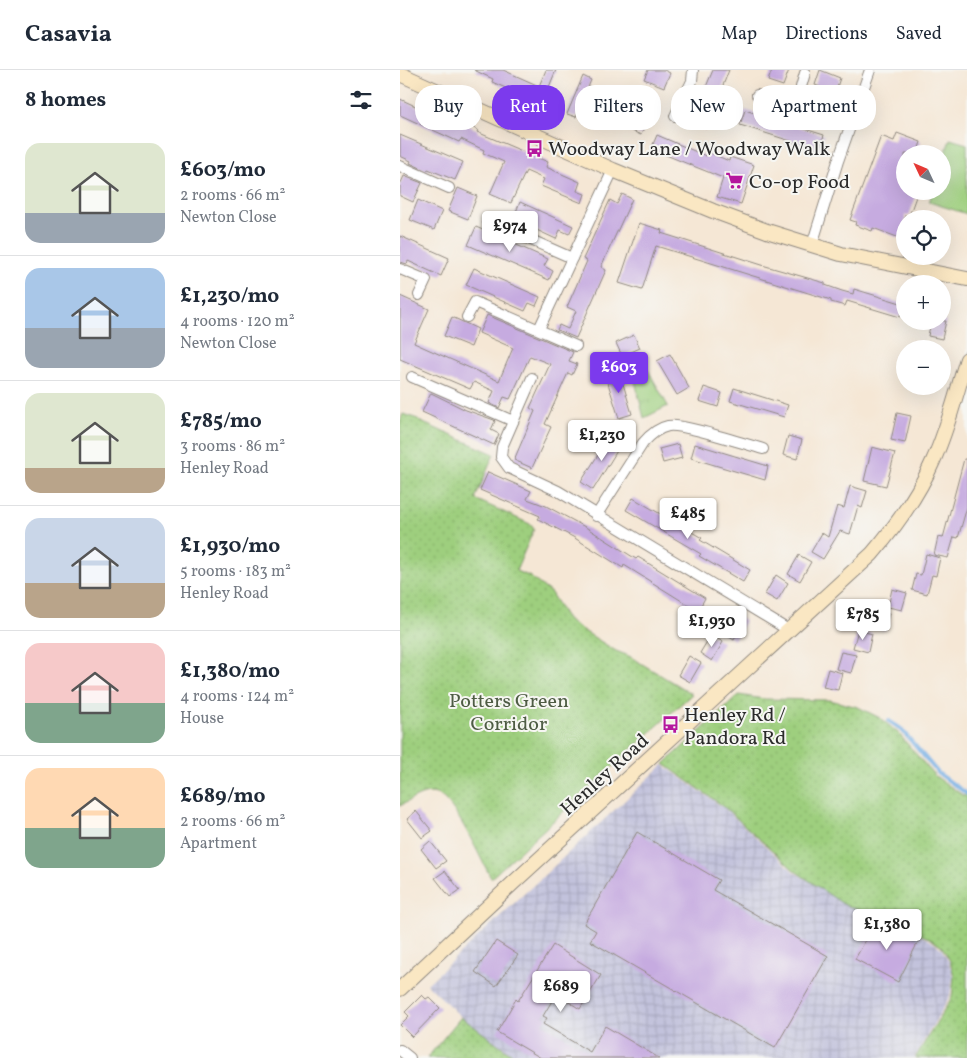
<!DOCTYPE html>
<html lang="en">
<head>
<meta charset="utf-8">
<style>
	body { margin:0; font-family:Vollkorn,serif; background:#f6f6f7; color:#1f2937; height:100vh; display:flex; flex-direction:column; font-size:19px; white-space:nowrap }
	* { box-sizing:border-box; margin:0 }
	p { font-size:16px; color:#747a83 }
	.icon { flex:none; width:28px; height:28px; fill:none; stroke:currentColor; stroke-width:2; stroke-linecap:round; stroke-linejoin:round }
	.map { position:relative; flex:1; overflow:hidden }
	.details { display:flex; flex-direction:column; background:#fff; width:400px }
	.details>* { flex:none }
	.top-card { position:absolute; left:15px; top:15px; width:475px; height:45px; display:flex; gap:10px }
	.needle { width:32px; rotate:314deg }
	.buttons { position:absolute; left:496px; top:75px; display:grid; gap:10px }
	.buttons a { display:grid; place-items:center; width:55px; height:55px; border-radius:50%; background:#fff; box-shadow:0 5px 20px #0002; font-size:25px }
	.price { position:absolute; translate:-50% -42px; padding:0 11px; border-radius:5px; background:#fff; color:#222; font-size:16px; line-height:32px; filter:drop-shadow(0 1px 2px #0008) }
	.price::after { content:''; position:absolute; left:50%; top:30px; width:15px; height:11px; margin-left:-8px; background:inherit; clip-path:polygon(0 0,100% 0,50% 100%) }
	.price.on { background:#7c3aed; color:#fff }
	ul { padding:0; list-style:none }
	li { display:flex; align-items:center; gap:15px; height:125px; padding:0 25px }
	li+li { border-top:1px solid #e0e1e3 }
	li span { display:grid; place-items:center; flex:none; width:140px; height:100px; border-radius:15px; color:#555 }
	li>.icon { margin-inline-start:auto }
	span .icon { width:60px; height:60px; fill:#fffc; stroke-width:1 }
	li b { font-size:21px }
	h2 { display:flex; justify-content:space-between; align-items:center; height:60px; padding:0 25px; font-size:21px }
	.tag { padding:0 18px; border-radius:20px; background:#fff; box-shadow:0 5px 20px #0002; font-size:18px; line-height:45px }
	.tag.on { background:#7c3aed; color:#fff }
	header { display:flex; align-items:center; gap:30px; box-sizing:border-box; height:70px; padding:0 25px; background:#fff; border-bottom:1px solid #e0e1e3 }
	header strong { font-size:24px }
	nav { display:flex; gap:28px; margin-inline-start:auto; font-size:18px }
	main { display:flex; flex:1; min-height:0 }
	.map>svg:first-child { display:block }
	.industrial { fill:url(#industrial-grid) }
	.grass { fill:url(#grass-tufts); stroke:#647d54 }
	.park { fill:url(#park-dots); stroke:#647d54 }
	.garden { fill:#9ecf7e; stroke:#647d54 }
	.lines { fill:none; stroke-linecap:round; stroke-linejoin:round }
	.stream { stroke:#74afe5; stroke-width:4 }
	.building { fill:#c6abe0 }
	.street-casing { stroke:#908980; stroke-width:12 }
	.secondary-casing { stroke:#908980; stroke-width:16 }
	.street { stroke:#fff; stroke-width:10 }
	.secondary { stroke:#fae7c3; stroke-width:14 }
	.labels { text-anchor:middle; stroke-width:4; stroke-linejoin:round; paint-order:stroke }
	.poi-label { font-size:20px; fill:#2b2b2b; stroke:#f6f6f2; text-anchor:start }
	.park-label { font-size:20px; fill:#4e5c44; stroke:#f6f6f2 }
	.street-label { font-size:20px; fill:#2b2b2b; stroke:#f6f6f2 }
</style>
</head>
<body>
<header>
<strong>Casavia</strong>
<nav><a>Map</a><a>Directions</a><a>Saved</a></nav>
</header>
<main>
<section class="details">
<h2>8 homes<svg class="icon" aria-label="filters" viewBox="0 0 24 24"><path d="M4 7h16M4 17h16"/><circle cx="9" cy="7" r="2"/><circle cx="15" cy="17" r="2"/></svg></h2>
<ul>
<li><span style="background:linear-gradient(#dfe7d0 70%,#9aa5b1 0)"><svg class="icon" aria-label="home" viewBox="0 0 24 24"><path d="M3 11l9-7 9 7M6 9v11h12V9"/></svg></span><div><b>£603/mo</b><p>2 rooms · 66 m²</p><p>Newton Close</p></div></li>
<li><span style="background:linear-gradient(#a9c7e8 60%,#9aa5b1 0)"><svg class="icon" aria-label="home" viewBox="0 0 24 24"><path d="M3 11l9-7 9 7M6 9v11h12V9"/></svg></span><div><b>£1,230/mo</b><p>4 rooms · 120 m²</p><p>Newton Close</p></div></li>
<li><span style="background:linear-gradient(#dfe7d0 75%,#b9a48a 0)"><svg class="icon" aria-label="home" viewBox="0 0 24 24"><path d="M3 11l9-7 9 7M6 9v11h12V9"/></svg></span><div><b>£785/mo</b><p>3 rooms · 86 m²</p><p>Henley Road</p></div></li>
<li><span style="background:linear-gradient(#c9d6e8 65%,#b9a48a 0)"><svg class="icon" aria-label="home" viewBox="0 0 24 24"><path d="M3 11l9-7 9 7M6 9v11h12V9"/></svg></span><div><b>£1,930/mo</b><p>5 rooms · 183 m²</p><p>Henley Road</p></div></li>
<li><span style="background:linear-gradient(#f6c9c9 60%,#7fa58c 0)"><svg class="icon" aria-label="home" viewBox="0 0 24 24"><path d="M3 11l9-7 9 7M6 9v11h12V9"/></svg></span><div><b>£1,380/mo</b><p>4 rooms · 124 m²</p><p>House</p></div></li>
<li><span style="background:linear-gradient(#ffd9b3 60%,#7fa58c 0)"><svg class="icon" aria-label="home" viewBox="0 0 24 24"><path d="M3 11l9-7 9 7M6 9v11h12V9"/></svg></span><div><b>£689/mo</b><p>2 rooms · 66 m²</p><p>Apartment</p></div></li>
</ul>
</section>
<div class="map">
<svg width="567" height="988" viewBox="0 0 567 988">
	<defs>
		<pattern id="industrial-grid" width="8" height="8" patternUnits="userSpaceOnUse" patternTransform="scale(1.25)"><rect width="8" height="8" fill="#c2c2dc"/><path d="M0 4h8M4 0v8" fill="none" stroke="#a7a7bd"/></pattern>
		<pattern id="grass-tufts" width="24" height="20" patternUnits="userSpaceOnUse" patternTransform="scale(1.25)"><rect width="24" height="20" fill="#9ecf7e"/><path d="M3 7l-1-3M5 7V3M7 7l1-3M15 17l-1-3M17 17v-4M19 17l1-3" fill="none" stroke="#88b26d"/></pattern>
		<pattern id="park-dots" width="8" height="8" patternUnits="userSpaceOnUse" patternTransform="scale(1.25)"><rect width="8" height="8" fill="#9ecf7e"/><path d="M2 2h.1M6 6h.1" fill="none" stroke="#88b26d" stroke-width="1.8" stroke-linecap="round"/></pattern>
	</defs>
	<rect width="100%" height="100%" fill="#f6f6f2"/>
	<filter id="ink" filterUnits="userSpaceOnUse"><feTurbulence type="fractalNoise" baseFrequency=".02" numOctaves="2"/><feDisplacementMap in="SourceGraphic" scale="10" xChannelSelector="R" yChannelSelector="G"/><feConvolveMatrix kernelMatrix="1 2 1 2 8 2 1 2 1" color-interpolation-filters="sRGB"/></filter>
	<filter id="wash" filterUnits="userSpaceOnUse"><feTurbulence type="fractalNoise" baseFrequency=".0096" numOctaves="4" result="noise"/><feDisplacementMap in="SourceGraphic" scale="20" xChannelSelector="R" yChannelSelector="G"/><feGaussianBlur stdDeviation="1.12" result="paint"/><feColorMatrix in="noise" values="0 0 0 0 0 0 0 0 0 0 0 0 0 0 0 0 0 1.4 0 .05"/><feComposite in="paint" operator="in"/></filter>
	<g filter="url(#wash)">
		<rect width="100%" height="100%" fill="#f5e7d5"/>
		<polygon class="industrial" points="263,695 324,738 394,802 445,833 528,869 541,878 549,892 553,907 550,926 514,988 118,988 60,946 27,914"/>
		<polygon class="grass" points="248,300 268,336 244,348 234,307"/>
		<g class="park">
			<path d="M3,344L18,349L21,352L94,384L75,429L130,454L134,459L116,501L129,506L151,523L168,551L216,581L229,586L292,624L91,808C81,790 54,728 36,724C24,720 10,731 0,736V351Z"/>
			<polygon points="339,625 363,629 430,630 458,637 480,648 498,663 535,706 564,726 567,723 567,988 515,988 552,927 554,906 550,891 542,877 529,868 443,834 395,801 324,737 264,694"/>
			<polygon points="61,947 117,988 27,988"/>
		</g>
		<polygon class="garden" points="550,69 567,74 567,144 529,132 533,121 542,121 543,91"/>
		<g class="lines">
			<polyline class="stream" points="489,651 501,659 538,703 567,724"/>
		</g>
		<g id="blocks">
			<g class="building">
				<polygon points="74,0 103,0 139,16 146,0 156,0 142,34 92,12 93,9"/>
				<polygon points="248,0 264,0 270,3 264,17 244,9"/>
				<polygon points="313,0 329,0 306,59 291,53"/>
				<polygon points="372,0 389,0 383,16 368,11"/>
				<polygon points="420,0 440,8 435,23 415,15"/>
				<polygon points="183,6 191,10 187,20 215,32 213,35 247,50 241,65 207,50 208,46 181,34 176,47 167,44"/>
				<polygon points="0,29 37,46 39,42 78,60 77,62 148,92 146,97 180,112 177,121 185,124 182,133 141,116 144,109 126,101 111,133 90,124 104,92 83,83 84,80 61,69 59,72 0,45"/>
				<polygon points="345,40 424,65 419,80 340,55"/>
				<polygon points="497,63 521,72 517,84 505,84 505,121 518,121 509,146 505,145 505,170 473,158 472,161 455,155 456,152 450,150 481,66 494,71"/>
				<polygon points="0,65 63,92 55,110 28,99 27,101 10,93 11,91 0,86"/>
				<polygon points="257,65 306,86 308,82 329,91 330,87 354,95 341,134 317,127 323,108 251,79"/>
				<polygon points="4,106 22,113 13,132 0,126 0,115"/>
				<polygon points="58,118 77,126 68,149 48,141"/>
				<polygon points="222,124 232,129 201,197 206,200 176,268 157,260 159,255 168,259 176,241 167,237 187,191 183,189 210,130 217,134"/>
				<polygon points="18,130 42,141 34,160 10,150"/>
				<polygon points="120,132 173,156 169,164 160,160 156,169 113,149"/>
				<polygon points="239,153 262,160 261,163 362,195 425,213 425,215 442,221 453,224 454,219 504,234 500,247 447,231 445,236 431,232 431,230 256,176 242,220 219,213"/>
				<polygon points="76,157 148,189 144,196 153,201 149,210 68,175"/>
				<polygon points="0,166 49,188 41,206 8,191 7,194 0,192"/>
				<polygon points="74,198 140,227 136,236 129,233 125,241 66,215"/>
				<polygon points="0,226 29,239 14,273 99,311 113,278 79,263 87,245 173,282 169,291 177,294 172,305 168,303 145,354 151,357 132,398 114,390 135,341 130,338 150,294 130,286 110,329 104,327 99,338 89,333 94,321 74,312 70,319 0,289"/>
				<polygon points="52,247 78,259 71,277 44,266"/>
				<polygon points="531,251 546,251 542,269 528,266"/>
				<polygon points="234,265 240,278 222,286 216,273"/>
				<polygon points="270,284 289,318 277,325 257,291"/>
				<polygon points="219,300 232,344 219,348 205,304"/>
				<polygon points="304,317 322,323 318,337 299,331"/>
				<polygon points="334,318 388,335 384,347 330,331"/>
				<polygon points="31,323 66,340 94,350 95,351 91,360 99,364 94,375 22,342"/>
				<polygon points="497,343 511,346 505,373 491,370"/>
				<polygon points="211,364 223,371 193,420 181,412"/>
				<polygon points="388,366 402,370 397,389 383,385"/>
				<polygon points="278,374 282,388 263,393 259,379"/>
				<polygon points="295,374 368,396 365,410 291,388"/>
				<polygon points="472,377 495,383 486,416 464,411"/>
				<polygon points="564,389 567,389 567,437 558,468 554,467 548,488 534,485 538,467 543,468"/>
				<polygon points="88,402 131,421 127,429 146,436 187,458 236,489 238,487 305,528 298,541 224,495 223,498 173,467 138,449 140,446 80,420"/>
				<polygon points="450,416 467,421 462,438 458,436 450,464 440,461 423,489 411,482 422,463 428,467 437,436 444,438"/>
				<polygon points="233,428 302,468 300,470 350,500 343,512 299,486 301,484 226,440"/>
				<polygon points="526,484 540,488 536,506 532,505 527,524 512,520 516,504 521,505"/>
				<polygon points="399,485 411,492 400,511 388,504"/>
				<polygon points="376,505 388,513 377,531 365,524"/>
				<polygon points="492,519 507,523 502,540 488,537"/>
				<polygon points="475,539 489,543 485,560 470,557"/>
				<polygon points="333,544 345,551 334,570 321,562"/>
				<polygon points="458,560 472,564 468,582 453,578"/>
				<polygon points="311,565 323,572 312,591 300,583"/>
				<polygon points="441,582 456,585 451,603 436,599"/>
				<polygon points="289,586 301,593 290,612 278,605"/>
				<polygon points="428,599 442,603 438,620 423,617"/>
				<polygon points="16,741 32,761 22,768 7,749"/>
				<polygon points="237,762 319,810 313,820 428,886 375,978 190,871 196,861 184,854"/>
				<polygon points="30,771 46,791 36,798 21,779"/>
				<polygon points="45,801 60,820 50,827 35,808"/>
				<polygon points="476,852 519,870 498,912 455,889"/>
				<polygon points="96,871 118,885 96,916 75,902"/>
				<polygon points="153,875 201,905 180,939 156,924 143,946 147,948 143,954 190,982 205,956 259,988 141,988 97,962 116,929 118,931"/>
				<polygon points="22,925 26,929 29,927 40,938 12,967 0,955 9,946 5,942"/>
			</g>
		</g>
	</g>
	<g filter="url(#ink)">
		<use href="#blocks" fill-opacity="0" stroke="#908980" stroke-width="1"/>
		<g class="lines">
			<defs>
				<g id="street">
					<polyline points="357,25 381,33 408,30 453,47"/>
					<polyline points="402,29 401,17 405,3"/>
					<polyline points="275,46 292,11 293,0"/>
					<polyline points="0,96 49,118"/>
					<polyline points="88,151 172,188"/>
					<polyline points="412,175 438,91 470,0"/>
					<polyline points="0,199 26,210 19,225"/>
					<polyline points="67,247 75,232 176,276"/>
					<polyline points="139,259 213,100"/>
					<polyline points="12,307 113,351"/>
					<polyline points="132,308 102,377 101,387 109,398 158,421 390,561"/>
					<path d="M196,446L243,373C250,365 258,358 268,356C283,353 344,374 363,379"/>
					<polyline points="0,980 10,988"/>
				</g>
				<g id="secondary">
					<polyline points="0,4 213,100 313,141 367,161 441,184 567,209"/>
					<path d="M0,919L112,814L472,484C496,456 518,426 533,391C548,359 556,323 567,289"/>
				</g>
			</defs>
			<use href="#street" class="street-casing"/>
			<use href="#secondary" class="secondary-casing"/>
			<use href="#street" class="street"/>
			<use href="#secondary" class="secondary"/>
		</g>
	</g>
	<defs>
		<symbol id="bus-bare" viewBox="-9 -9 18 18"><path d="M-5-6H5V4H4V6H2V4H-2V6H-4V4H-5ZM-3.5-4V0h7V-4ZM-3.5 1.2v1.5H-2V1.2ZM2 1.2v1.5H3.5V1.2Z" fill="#b5179e" stroke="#f6f6f2" stroke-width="2.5" paint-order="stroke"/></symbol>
		<symbol id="supermarket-bare" viewBox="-9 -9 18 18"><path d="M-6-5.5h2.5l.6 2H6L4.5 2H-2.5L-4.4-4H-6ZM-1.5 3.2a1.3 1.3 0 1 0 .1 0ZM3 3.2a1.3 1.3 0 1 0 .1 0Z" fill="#b5179e" stroke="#f6f6f2" stroke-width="2.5" paint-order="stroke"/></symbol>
	</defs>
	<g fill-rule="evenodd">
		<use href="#bus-bare" x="122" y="66" width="25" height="25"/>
		<use href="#supermarket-bare" x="322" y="98" width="25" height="25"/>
		<use href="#bus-bare" x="258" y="642" width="25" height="25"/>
	</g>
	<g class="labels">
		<g class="poi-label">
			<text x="148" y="85">Woodway Lane / Woodway Walk</text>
			<text x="349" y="118">Co-op Food</text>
			<text x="284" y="651">Henley Rd /<tspan x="284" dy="23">Pandora Rd</tspan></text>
		</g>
		<g class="park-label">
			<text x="109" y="637">Potters Green<tspan x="109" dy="23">Corridor</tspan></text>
		</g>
		<g class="street-label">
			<text transform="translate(204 704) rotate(-42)" y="7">Henley Road</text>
		</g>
	</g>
</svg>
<div class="buttons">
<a><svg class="needle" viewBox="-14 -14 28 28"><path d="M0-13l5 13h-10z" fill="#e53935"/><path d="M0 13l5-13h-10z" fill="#747a83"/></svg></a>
<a><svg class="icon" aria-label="locate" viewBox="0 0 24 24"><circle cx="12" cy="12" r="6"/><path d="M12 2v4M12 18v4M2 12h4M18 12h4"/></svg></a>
<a>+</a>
<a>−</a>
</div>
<b class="price" style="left:110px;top:183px">£974</b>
<b class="price on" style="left:219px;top:324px">£603</b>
<b class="price" style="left:202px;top:392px">£1,230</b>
<b class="price" style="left:288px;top:470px">£485</b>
<b class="price" style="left:463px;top:571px">£785</b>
<b class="price" style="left:312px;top:578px">£1,930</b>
<b class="price" style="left:487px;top:881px">£1,380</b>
<b class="price" style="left:161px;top:943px">£689</b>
<div class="top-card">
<a class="tag">Buy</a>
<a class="tag on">Rent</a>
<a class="tag">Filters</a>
<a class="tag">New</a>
<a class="tag">Apartment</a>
</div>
</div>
</main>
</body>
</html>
